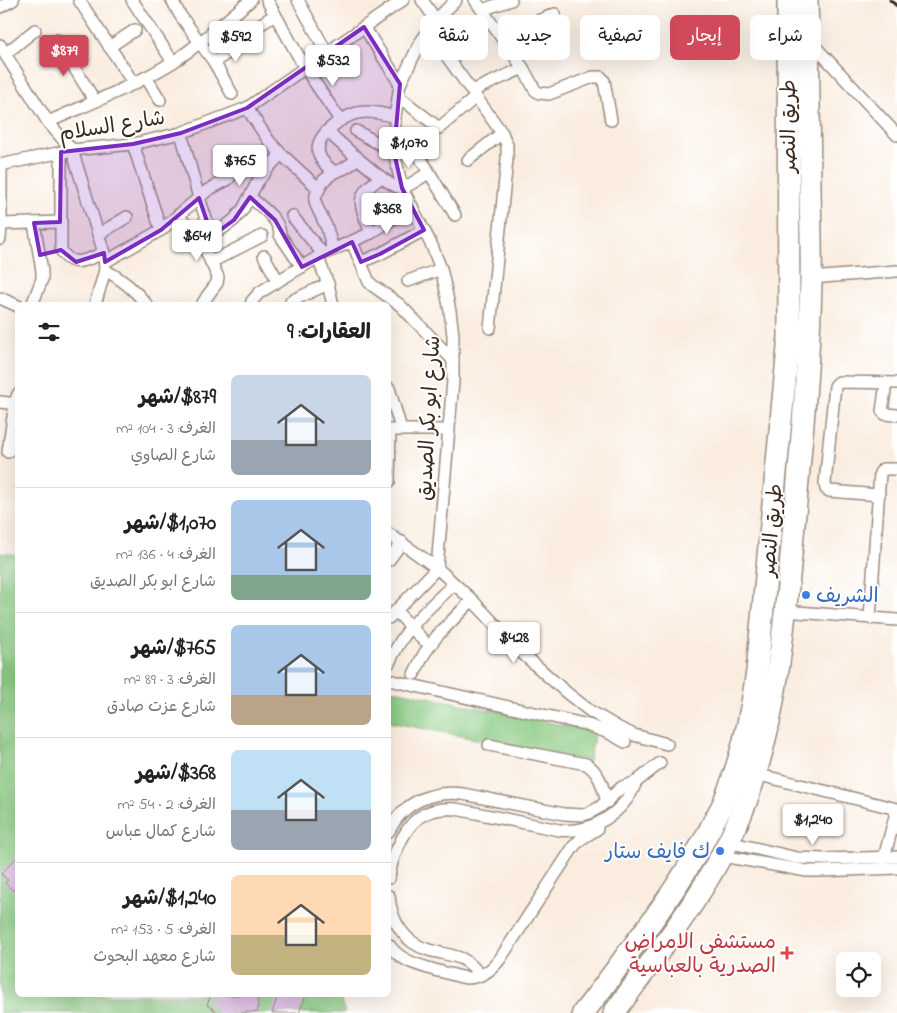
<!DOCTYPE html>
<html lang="ar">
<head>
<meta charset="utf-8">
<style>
	body { margin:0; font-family:"Indie Flower","Playpen Sans Arabic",sans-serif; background:#f2f2f2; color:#222; direction:rtl; height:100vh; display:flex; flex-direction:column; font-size:19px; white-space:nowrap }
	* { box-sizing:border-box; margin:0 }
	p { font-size:16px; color:#767676 }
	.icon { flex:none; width:28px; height:28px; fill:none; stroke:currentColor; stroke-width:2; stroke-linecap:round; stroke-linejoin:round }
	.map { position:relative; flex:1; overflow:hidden; direction:ltr }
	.panel { position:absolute; left:15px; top:302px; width:376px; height:695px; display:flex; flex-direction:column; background:#fff; border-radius:8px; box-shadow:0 5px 20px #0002; direction:rtl }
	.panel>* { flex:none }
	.banner { position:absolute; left:406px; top:15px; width:415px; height:45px; direction:rtl; display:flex; gap:10px }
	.buttons { position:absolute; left:836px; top:952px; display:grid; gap:10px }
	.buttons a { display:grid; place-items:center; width:45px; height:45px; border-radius:8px; background:#fff; box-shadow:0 5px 20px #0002; font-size:25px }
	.price { position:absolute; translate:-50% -42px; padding:0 11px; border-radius:5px; background:#fff; color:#222; font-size:16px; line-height:32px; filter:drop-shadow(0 1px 2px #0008) }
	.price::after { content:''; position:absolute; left:50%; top:30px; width:15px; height:11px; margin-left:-8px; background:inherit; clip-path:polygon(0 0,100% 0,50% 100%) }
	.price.on { background:#d1495b; color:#fff }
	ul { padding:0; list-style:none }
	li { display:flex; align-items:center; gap:15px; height:125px; padding:0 20px }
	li+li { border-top:1px solid #e0e0e0 }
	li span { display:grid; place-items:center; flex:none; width:140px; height:100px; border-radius:8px; color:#555 }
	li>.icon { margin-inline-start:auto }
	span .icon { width:60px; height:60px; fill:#fffc; stroke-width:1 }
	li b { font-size:21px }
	h2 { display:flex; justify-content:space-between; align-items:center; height:60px; padding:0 20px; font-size:21px }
	.tag { padding:0 18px; border-radius:8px; background:#fff; box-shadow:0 5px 20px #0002; font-size:18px; line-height:45px }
	.tag.on { background:#d1495b; color:#fff }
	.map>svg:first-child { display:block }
	.green { fill:#89c981; stroke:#627a50 }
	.building { fill:#d1a8da }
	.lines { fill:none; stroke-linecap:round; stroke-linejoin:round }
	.street-casing { stroke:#9a8c7f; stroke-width:14 }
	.highway-casing { stroke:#9a8c7f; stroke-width:24 }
	.street { stroke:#fff; stroke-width:11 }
	.highway { stroke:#fff; stroke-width:21 }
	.rail { stroke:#3b2a1e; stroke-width:3 }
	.marked { fill:#7b2cbf; fill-opacity:0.2; stroke:#7b2cbf; stroke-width:4; stroke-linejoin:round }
	.shop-dot { fill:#3f7fe0; stroke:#fff; stroke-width:2 }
	.health-dot { fill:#e0444e; stroke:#fff; stroke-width:2 }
	.labels { text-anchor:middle; stroke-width:4; stroke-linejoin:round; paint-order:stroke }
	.street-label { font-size:21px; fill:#3b2a1e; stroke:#fff }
	.shop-label { font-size:21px; fill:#366cbe; stroke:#fff; text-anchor:start }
	.health-label { font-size:21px; fill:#be3a42; stroke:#fff; text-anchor:end }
</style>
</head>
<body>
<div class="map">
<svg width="897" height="1013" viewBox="0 0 897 1013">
	<rect width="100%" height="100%" fill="#fff"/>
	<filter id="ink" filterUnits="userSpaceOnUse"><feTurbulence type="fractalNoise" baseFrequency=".02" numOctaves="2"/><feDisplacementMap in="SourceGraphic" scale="10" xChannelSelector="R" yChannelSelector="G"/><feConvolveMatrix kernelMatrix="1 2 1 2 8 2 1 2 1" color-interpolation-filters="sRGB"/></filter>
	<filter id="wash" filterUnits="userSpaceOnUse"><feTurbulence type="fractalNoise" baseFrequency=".0096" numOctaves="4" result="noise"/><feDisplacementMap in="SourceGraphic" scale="20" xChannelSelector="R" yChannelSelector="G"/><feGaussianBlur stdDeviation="1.12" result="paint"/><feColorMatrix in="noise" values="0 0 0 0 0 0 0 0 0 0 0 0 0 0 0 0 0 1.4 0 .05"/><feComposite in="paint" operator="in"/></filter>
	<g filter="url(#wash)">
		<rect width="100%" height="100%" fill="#faede0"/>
		<g class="green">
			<polygon points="0,553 18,555 18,995 339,995 345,1013 0,1013"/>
			<polygon points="389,689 595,732 589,761 389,722"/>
		</g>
		<g id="blocks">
			<g class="building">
				<polygon points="18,856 18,886 13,891 5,883 8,880 1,874"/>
				<polygon points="211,995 257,995 258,1012 219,1013 207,1005"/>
				<polygon points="278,995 306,995 299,1013 272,1013"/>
			</g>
		</g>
	</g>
	<g filter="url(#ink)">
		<use href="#blocks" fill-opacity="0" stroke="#9a8c7f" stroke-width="1"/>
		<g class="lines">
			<defs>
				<g id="street">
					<polyline points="79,0 134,84"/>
					<polyline points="132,0 173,62"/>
					<polyline points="172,0 180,15 214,62 232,94"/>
					<polyline points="267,0 305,68 340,120"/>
					<polyline points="298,0 327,53"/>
					<polyline points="422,0 436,20"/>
					<polyline points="475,0 523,68 535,90 539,93 549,94 593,77 601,77 604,81 611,120"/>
					<polyline points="0,7 13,0"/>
					<polyline points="482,10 511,0"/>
					<polyline points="364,27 400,84"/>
					<polyline points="242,36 275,15"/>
					<polyline points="501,36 555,14"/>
					<polyline points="57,40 95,101"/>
					<polyline points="810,41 897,135"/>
					<polyline points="0,45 5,54 48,122 72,150 104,253 105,270 95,305"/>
					<polyline points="109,47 135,30"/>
					<polyline points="5,54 35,30"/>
					<polyline points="448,58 502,133 507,145 507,159 490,328"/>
					<polyline points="214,62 244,42"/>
					<polyline points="146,77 160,100"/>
					<polyline points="472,91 523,68"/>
					<polyline points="399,97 439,128 476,97"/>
					<polyline points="247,108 269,141 281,154 319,189"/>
					<path d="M48,122C91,103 134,86 173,62C201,44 225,21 251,0"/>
					<path d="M327,131C338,141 390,189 401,188C408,187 422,177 428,173"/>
					<polyline points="356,131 394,152"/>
					<polyline points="181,133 199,198 212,236 211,241 204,247"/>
					<polyline points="133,144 161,230"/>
					<polyline points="418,146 418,154 455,215"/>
					<path d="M61,152V250C72,270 87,259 104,253"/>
					<polyline points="468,160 502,133"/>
					<polyline points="0,165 72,150 133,144 181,133 247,108 403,0"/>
					<path d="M334,172C328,167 321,162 319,154C313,136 342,117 357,113C371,110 383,114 395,117"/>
					<path d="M250,197C261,207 280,219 280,235L302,267"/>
					<polyline points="178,215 204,247 218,277 217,283 208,295 203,303 204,305"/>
					<polyline points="292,216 323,254"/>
					<polyline points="1,224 60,222"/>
					<path d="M371,233C368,224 359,207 362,198C364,189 375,182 381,177"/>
					<polyline points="99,234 127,217"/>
					<polyline points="212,236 234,220 243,209 258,181 269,167 281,154"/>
					<polyline points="0,239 1,224 1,165"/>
					<polyline points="352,242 369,282 372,285 400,305 453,360"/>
					<polyline points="333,250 327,228 316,205 315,200 316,195 323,181 334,172 343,169 351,164 357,157"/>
					<polyline points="264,256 278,281"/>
					<polyline points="318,258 328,284 333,305"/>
					<polyline points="105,262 161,230 208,190 227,180 230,177 228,166"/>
					<polyline points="211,262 262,236"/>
					<polyline points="361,262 380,254 424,230"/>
					<path d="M105,270C122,279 135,290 147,305"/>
					<polyline points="811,278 897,271"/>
					<polyline points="408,281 441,269"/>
					<polyline points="0,298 18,306"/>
					<polyline points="291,301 328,284"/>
					<polyline points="32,305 42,279 42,271 34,223"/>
					<polyline points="251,305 252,301 259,293 278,281 323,254 371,233 412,206"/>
					<polyline points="886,383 882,411 885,414 897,415"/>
					<polyline points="389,388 401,429"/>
					<polyline points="0,402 18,404"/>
					<polyline points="389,430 449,430"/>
					<polyline points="8,452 15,403 18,394"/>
					<polyline points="389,482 390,430"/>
					<polyline points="879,495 829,491 826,489 825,483 835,386 839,382 897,383"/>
					<polyline points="389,534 437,568 472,600 523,654 567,693 590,711 619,728 634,735 667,744"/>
					<polyline points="389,560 402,542"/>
					<polyline points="396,611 411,627 423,640"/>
					<polyline points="785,611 897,620"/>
					<polyline points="389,618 437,568 453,381 453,335 450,311 445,286 441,269 432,246 402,188 394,152 395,117 400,84 420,43 436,20 456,0"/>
					<polyline points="870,618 880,473 883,469 897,469"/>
					<path d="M389,663C392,656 396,649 400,642C414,620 435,602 454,584"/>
					<polyline points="414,674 424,654 437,636 472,600"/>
					<polyline points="389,680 588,725 609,733 625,742"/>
					<path d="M489,745L586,764C600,772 603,788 607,802"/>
					<polyline points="756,774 897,809"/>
					<path d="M389,831C403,802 432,790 463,794L564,814L583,815L589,813L600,807L622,787L636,782L660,763"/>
					<polyline points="728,842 797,858 824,859 897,857"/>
					<polyline points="722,856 807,871 820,871 897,868"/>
					<polyline points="884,858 897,809"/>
					<path d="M389,878C390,867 393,857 398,847C409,821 425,806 456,809L559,830C592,834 624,813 636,782"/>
					<path d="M389,896C391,921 404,943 429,950C453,957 463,953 480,975"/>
					<path d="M389,945C401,962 419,965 438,971C447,973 457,976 466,978C481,978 491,971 500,959L574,846L581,839L597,829"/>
				</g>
				<g id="highway">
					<path d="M583,1013C600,992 615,971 631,949C661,910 687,873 710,829C714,820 720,811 724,802C742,758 751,718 757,671L789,337L788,0"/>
					<path d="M614,1013C663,945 716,881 746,802C777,719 783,633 792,546C800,458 809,370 811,282C812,248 810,214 810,181C809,120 809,60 807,0"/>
				</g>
			</defs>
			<use href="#street" class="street-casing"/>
			<use href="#highway" class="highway-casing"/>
			<use href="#street" class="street"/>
			<use href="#highway" class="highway"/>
			<polyline class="rail" points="890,0 897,6"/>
		</g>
	</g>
	<path class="marked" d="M364,27L400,84L394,152L402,188L424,230L380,254L361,262L352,242L302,267L275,220L250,197L234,220L212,236L199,198L161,230L105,262L104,253L76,262L61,250L40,255L34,223L60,222L61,152L133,144L181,133L247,108Z"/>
	<g class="shop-dot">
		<circle cx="806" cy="595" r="5"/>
		<circle cx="720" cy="851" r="5"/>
	</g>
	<path class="health-dot" d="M784.5 945.5h5v5h5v5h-5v5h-5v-5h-5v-5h5z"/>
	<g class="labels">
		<g class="street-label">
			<text transform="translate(112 125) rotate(-9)" y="7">شارع السلام</text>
			<text transform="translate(788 126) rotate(-90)" y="7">طريق النصر</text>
			<text transform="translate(428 418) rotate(-87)" y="7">شارع ابو بكر الصديق</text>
			<text transform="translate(771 530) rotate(-85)" y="7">طريق النصر</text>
		</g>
		<g class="shop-label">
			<text x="816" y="602">الشريف</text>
			<text x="710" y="858" text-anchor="end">ك فايف ستار</text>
		</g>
		<g class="health-label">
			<text x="776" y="948">مستشفى الامراض<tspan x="776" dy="24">الصدرية بالعباسية</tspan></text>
		</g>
	</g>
</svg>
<div class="buttons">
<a><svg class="icon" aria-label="locate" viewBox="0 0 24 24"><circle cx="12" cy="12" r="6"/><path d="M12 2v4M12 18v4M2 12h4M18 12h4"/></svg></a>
</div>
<b class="price" style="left:236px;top:63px">$592</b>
<b class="price on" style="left:64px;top:77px">$879</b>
<b class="price" style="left:333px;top:87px">$532</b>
<b class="price" style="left:409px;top:169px">$1,070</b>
<b class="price" style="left:240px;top:187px">$765</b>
<b class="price" style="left:387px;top:235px">$368</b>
<b class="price" style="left:197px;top:262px">$641</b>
<b class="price" style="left:514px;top:664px">$428</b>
<b class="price" style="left:813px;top:846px">$1,240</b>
<div class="banner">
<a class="tag">شراء</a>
<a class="tag on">إيجار</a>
<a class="tag">تصفية</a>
<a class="tag">جديد</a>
<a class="tag">شقة</a>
</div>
<section class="panel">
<h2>العقارات: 9<svg class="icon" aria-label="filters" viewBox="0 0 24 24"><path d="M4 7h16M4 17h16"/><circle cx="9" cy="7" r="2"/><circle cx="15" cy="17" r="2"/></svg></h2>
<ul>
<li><span style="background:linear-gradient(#c9d6e8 65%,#9aa5b1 0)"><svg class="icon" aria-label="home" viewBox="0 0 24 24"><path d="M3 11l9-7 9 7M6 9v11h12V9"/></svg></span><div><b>$879/شهر</b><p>الغرف: 3 · 104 m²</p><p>شارع الصاوي</p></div></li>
<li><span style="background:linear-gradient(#a9c7e8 75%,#7fa58c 0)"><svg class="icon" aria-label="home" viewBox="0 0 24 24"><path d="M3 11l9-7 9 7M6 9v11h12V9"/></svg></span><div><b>$1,070/شهر</b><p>الغرف: 4 · 136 m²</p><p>شارع ابو بكر الصديق</p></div></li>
<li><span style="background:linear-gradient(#a9c7e8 70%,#b9a48a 0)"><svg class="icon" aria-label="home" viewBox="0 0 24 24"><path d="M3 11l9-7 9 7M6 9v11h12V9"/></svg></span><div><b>$765/شهر</b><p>الغرف: 3 · 89 m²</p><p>شارع عزت صادق</p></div></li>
<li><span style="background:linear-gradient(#bfe0f5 60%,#9aa5b1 0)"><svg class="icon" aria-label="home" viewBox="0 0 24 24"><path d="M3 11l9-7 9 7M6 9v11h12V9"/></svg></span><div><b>$368/شهر</b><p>الغرف: 2 · 54 m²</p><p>شارع كمال عباس</p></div></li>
<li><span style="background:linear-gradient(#ffd9b3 60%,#c2b280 0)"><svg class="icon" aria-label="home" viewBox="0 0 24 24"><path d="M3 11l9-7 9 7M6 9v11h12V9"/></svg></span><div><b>$1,240/شهر</b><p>الغرف: 5 · 153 m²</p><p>شارع معهد البحوث</p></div></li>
</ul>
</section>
</div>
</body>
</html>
